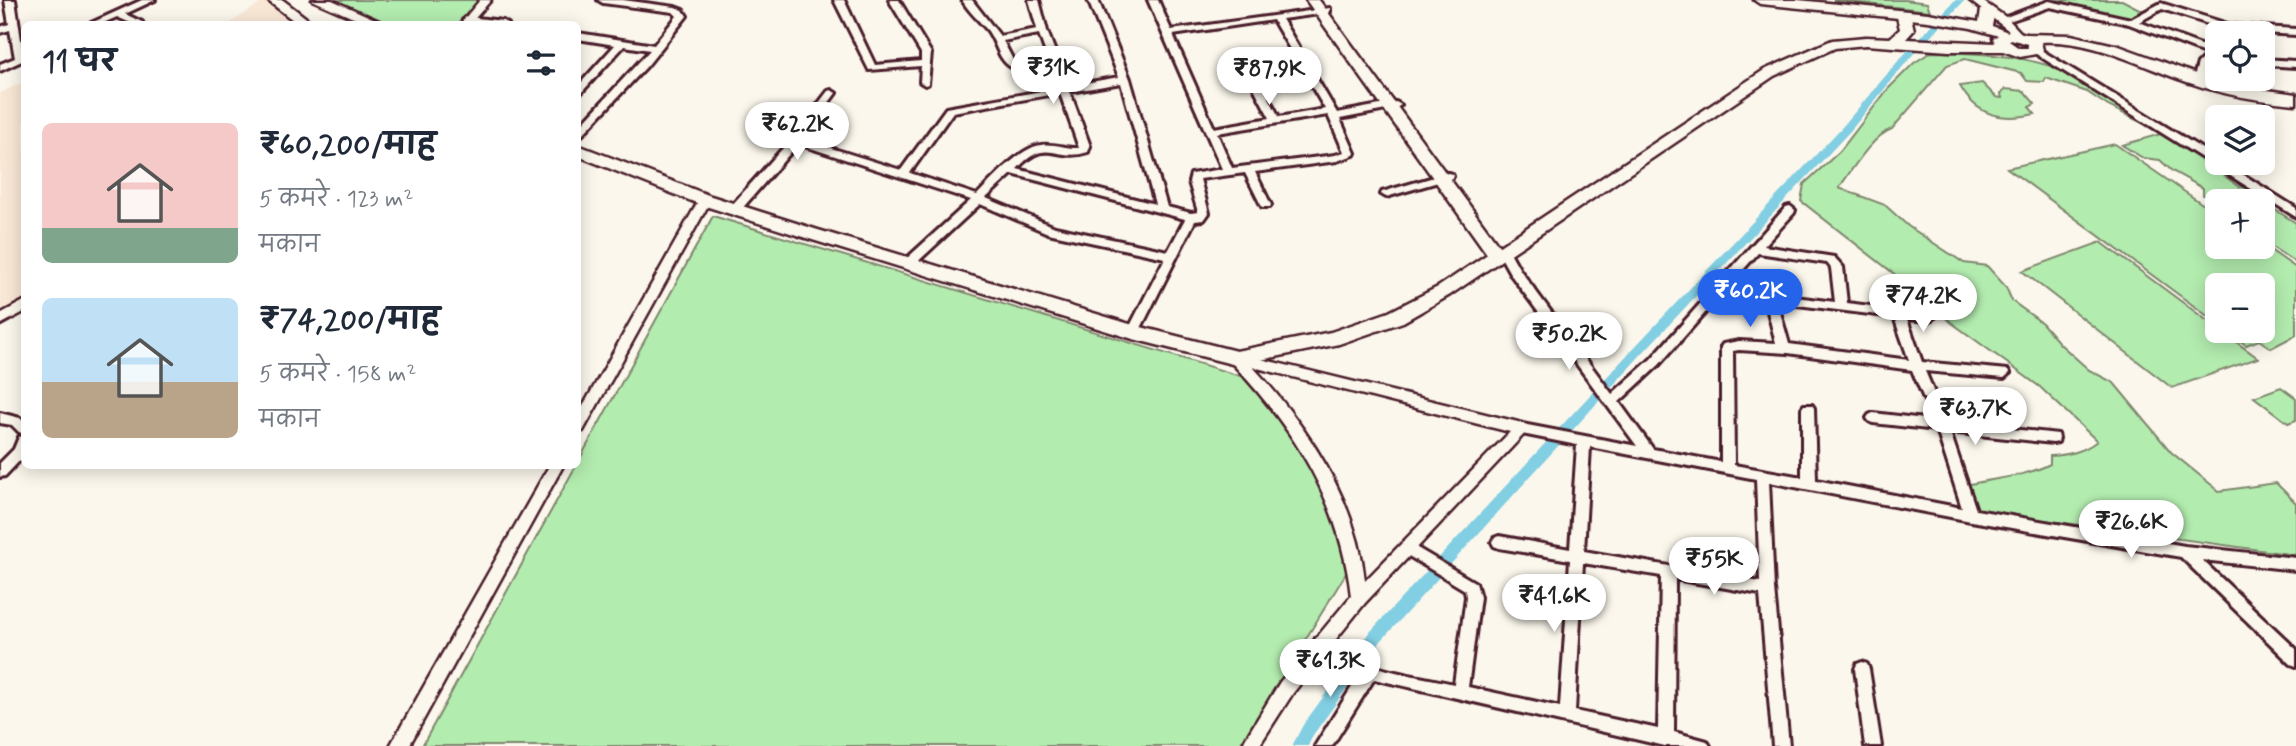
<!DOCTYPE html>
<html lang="hi">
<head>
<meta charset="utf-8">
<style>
	body { margin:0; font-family:Mynerve,"Playpen Sans Deva",sans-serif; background:#f6f6f7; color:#1f2937; height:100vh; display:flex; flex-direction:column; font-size:26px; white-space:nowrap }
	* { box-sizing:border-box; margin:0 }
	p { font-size:23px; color:#747a83 }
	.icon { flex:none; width:38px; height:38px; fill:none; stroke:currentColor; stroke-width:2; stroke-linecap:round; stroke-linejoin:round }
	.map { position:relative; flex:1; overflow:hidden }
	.panel { position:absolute; left:21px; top:21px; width:560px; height:448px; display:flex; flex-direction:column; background:#fff; border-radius:10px; box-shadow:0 4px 18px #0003 }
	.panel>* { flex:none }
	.fabs { position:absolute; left:2205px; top:21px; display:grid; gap:14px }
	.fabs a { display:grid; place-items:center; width:70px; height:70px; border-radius:10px; background:#fff; box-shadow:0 4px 18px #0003; font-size:35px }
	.price { position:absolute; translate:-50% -60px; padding:0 16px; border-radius:24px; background:#fff; color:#222; font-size:23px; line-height:46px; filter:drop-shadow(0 2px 4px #0008) }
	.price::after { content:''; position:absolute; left:50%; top:42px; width:21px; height:16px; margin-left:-10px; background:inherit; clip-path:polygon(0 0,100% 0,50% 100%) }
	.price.current { background:#2563eb; color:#fff }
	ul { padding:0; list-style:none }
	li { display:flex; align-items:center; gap:21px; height:175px; padding:0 21px }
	li span { display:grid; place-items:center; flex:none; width:196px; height:140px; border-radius:10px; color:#555 }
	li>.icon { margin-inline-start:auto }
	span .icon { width:84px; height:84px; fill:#fffc; stroke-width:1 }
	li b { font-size:30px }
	h2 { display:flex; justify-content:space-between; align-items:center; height:84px; padding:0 21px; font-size:30px }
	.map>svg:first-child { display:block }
	.built { fill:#f9e7d6 }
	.green { fill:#b3ecaf; stroke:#7e866d; stroke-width:2 }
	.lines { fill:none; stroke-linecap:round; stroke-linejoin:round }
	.canal { fill:#82cee2; fill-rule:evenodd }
	.minor-casing { stroke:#4a1f2b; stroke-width:6 }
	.tertiary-casing { stroke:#4a1f2b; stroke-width:5 }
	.secondary-casing { stroke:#4a1f2b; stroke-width:5 }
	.primary-casing { stroke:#4a1f2b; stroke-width:5 }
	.minor { fill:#fbf7ec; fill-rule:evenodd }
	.tertiary { fill:#fbf7ec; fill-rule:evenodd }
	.secondary { fill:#fbf7ec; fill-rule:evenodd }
	.primary { fill:#fbf7ec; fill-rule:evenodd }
</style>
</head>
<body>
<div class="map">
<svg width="2296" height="746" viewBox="0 0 2296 746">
	<rect width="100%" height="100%" fill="#fbf7ec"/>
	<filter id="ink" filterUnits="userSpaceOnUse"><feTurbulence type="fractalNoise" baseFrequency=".0143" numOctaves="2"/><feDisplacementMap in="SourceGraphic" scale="14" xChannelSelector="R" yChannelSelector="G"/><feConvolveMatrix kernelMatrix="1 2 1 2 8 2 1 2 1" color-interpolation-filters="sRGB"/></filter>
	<g filter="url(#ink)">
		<g class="built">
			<polygon points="265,0 274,0 294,24 229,24"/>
			<polygon points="24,82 24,306 0,320 0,93"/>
		</g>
		<g class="green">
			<polygon points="319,0 490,0 467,24 383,24"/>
			<polygon points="1833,0 1905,0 1927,3 1930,11"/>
			<polygon points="2049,0 2122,0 2145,12 2131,18"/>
			<path d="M1931,52C1990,53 2061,56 2107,96H2116L2160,125L2152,128L2108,106L2087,92L2046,78L2044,82L2027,81L2021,73L1965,59L1947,65L1892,129C1873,135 1851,171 1839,188L1885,205L1908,226L1964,263L1987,266L2006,287L2012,301L2042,323L2060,344L2089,370L2114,383L2171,452L2219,491L2276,483L2296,503V555L1972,510L1962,486C1992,478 2023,478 2050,464V456C2068,455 2083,452 2097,441L2040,387L1952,323L1916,291L1801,201L1804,184L1840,151L1888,89L1914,63Z"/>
			<path d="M1982,83L1996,97L2002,98L2001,94L2005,89L2024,91L2035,104L2029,107L2035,114C2003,121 1977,117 1960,86Z"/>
			<polygon points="2164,133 2240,187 2253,188 2268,196 2274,209 2296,223 2296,263 2263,241 2263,201 2217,202 2203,195 2203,188 2172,171 2160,160 2143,158 2122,145"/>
			<polygon points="2115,144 2217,214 2217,247 2263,245 2296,268 2296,335 2271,348 2259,340 2246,345 2227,331 2263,331 2263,285 2217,285 2217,323 2007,168"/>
			<polygon points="713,216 1247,378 1318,473 1353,562 1240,746 422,746"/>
			<polygon points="2101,242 2217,328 2217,331 2221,331 2258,358 2172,388 2022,271"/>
			<polygon points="2281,387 2296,398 2296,420 2288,423 2254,397"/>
		</g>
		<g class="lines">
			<polygon class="canal" points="1955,0 1965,0 1905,64 1851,130 1638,358 1381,641 1313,735 1308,746 1292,746 1303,725 1371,631 1630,352 1843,126 1899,60"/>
			<defs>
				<g id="minor">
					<polygon points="5,0 15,0 24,60 0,71 0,64 15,58 10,30 0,33 0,27 9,24"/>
					<polygon points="142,0 155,0 125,14 142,22 143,24 133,24 117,17 101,24 89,24"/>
					<polygon points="598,0 623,0 675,7 683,10 687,16 647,66 582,135 578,136 578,128 650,50 624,46 581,93 578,94 578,86 615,45 578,39 578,33 654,45 677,16 673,12 603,3"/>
					<polygon points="834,0 844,0 875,65 921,61 921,53 889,0 899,0 931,53 928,84 925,85 920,82 921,66 869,70"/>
					<path d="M962,0H972L1000,36L1037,29L1029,0H1039L1047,31L1068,86L1119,77L1088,0H1098L1130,79L1167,207L1191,213L1198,212L1189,182L1191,174L1222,169L1148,0H1158L1171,30L1330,8V12L1327,13L1282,19L1337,113L1396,102L1401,105L1396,108L1340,119L1355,153L1354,155L1337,161L1255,172L1271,205L1270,207H1262L1245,173L1200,179L1209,213L1204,220L1195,221L1139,332L1133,336L1127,332L1165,258L1048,233L980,204L913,266H905L903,263L905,260L971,200L798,144L739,212H731L730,209L731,206L792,138L828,91L831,90L836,93L802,139L901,170L946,108L1058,88L1051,67C1028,72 1009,76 998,51C995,44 992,37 988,31C979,20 969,12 962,0ZM1273,20L1325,109L1279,117L1247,56L1242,53L1237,56L1270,118L1214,128L1173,35ZM1039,34L1049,62L1029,65L1014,62L1003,41ZM1121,83L1155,204L1017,169C1048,135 1055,163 1088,152L1090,146L1070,92ZM1060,93L1079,148C1067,149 1054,143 1041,145C1021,147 992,180 977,195L910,173L953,112ZM1328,115L1344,152L1335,155L1232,168L1217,133ZM1012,174L1185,219L1168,251L1055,227L986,198Z"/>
					<polygon points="2049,1 2131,19 2161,3 2231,25 2296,29 2296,35 2230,31 2162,9 2139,22 2217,51 2217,58 2215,57 2208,64 2203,81 2198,84 2193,81 2198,63 2207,54 2129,24 2050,7 2006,22 2000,22 1998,20"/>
					<polygon points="468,17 503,21 508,24 483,24 465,22 463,20"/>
					<polygon points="2036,47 2217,158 2217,163 2225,163 2296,208 2296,217 2033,52 2033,48"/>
					<polygon points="2263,59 2296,61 2296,67 2263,65"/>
					<polygon points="1448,173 1452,174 1453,176 1452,178 1386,197 1381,194 1382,192"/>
					<path d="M1790,206L1795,210L1794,213L1764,246L1834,257L1843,267L1847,303L1933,314L1935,317L1929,321L1907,319L1922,362L2008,370L2010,373L2004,378L1925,371L1946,422L2058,434L2059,438L2058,442L2053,443L1950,432L1976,510L2185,546L2296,558V570L2202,560L2296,649V666L2291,664L2181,557L1971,521L1769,482L1774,589L1789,746H1773L1760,594L1675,579L1674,732L1707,741L1710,746H1665L1374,679L1332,746H1315L1360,674C1344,666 1323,659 1314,643L1316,638L1321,637C1339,643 1354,660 1373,666C1399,674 1427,678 1454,684L1466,597L1465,590L1402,552L1400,548L1402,544L1407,542L1476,583L1480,597L1468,687L1560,707L1570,560L1499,548L1494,546L1492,542L1494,538L1499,536L1570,549L1577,445L1522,434L1517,432L1516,429L1517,426L1522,424L1637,446L1511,275L1497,250L1499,247H1507L1520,270L1612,394L1651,359L1786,207ZM1758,253L1827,263L1831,268L1835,302L1779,295L1766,304L1776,343L1739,341L1723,344L1721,347V462L1653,449L1619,402L1659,365ZM1781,303L1894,317L1909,360L1789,344L1778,305ZM1739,350L1788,353L1912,370L1933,420L1873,413L1869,415L1867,418L1869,421L1873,423L1937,430L1962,508L1816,480L1814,408L1812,405H1804L1802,408V477L1734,465L1733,351ZM1590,447L1756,479L1760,582L1584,551ZM1583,563L1661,576L1658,729L1575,711Z"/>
					<polygon points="0,413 20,418 24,422 24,434 19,432 12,425 0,423"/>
					<polygon points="24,436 24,456 5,476 0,477 0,463 14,449 19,437"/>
					<polygon points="1862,662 1867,664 1869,669 1881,746 1865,746 1855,669 1857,664"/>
				</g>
				<g id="tertiary">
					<polygon points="480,0 491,0 470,24 460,24"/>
					<polygon points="1969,0 1981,0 2007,18 2022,34 2017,37"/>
					<polygon points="705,196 711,200 583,431 578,432 578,415 699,200"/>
					<polygon points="24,301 24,312 0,325 0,314"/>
					<path d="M1236,353L1522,423L1527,425L1529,429L1365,603L1293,693L1259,746H1241L1280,682L1351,596C1340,501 1295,430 1231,362L1229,358ZM1253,367L1510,432L1365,581C1357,500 1306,425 1253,367Z"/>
					<polygon points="549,466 563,466 409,746 390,746"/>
				</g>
				<g id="secondary">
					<polygon points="1306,0 1319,0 1502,250 1504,254 1502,258 1490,258"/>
					<polygon points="1754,0 1798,0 1928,13 1979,22 1981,10 1988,6 1995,10 1992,26 2013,34 2006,38 1971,28 1928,21 1760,4"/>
				</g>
				<g id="primary">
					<polygon points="267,0 283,0 314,24 298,24"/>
					<polygon points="312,0 332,0 386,24 367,24"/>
					<path d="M1904,13L1911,17L1914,30L1906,39L1995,43L1993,38L2011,30L2026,34L2071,35L2119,46L2224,84L2296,94V104C2260,101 2224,95 2190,83C2141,67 2094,39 2041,42L2043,50L2041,53L2020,57L2003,51H1949L1866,45L1835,48L1774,76L1450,295L1403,322L1339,344L1236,365L1133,339L806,238L699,204L578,156V145L711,196L818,230L1133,325L1236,351L1331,332L1389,312L1438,287L1764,70L1832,40L1866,37L1890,38L1900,29L1897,17ZM2011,39L2027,44L2028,48H2019L2009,41Z"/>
				</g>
			</defs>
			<use href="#minor" class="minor-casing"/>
			<use href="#tertiary" class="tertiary-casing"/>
			<use href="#secondary" class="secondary-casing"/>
			<use href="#primary" class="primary-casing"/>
			<use href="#minor" class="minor"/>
			<use href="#tertiary" class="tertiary"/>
			<use href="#secondary" class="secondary"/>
			<use href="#primary" class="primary"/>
		</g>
	</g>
</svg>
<div class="fabs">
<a><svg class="icon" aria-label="locate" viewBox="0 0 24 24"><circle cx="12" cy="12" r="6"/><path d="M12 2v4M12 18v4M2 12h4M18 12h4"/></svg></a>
<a><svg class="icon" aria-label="layers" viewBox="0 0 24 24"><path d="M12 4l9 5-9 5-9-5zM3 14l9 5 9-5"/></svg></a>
<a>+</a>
<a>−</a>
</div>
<b class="price" style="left:1053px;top:106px">₹31K</b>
<b class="price" style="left:1269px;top:107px">₹87.9K</b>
<b class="price" style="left:797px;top:162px">₹62.2K</b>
<b class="price current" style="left:1750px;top:329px">₹60.2K</b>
<b class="price" style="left:1923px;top:334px">₹74.2K</b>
<b class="price" style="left:1569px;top:372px">₹50.2K</b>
<b class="price" style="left:1975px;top:447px">₹63.7K</b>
<b class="price" style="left:2131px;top:560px">₹26.6K</b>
<b class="price" style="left:1714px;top:597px">₹55K</b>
<b class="price" style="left:1554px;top:634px">₹41.6K</b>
<b class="price" style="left:1330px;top:699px">₹61.3K</b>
<section class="panel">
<h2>11 घर<svg class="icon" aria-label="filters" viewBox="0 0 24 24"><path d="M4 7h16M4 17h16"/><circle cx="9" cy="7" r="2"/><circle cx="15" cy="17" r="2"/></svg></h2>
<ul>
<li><span style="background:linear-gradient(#f6c9c9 75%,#7fa58c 0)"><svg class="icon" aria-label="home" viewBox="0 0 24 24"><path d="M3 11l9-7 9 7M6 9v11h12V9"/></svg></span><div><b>₹60,200/माह</b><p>5 कमरे · 123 m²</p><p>मकान</p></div></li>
<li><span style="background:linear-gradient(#bfe0f5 60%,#b9a48a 0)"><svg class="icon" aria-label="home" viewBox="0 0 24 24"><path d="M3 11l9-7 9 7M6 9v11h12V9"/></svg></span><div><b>₹74,200/माह</b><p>5 कमरे · 158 m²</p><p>मकान</p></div></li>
</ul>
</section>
</div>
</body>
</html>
